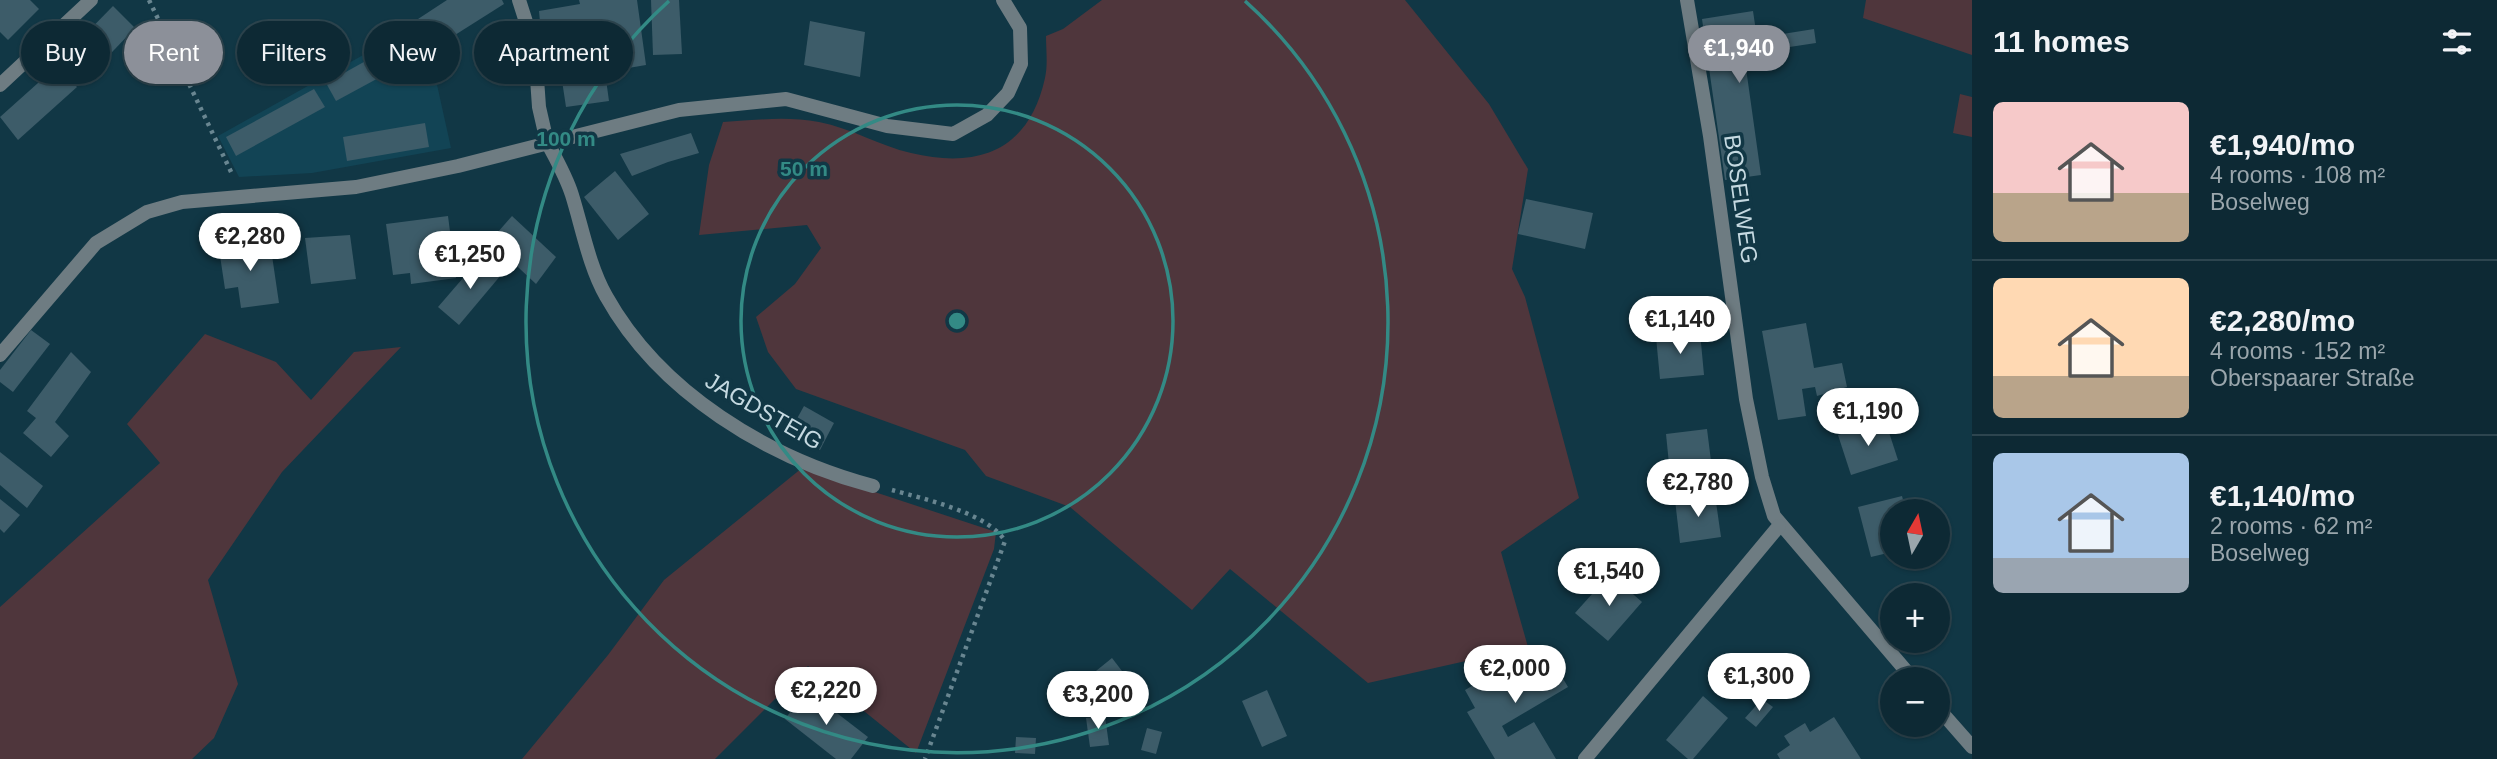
<!DOCTYPE html>
<html lang="en">
<head>
<meta charset="utf-8">
<style>
	body { margin:0; font-family:Arial,sans-serif; background:#16313c; color:#f1f3f6; height:100vh; display:flex; flex-direction:column; font-size:26px; white-space:nowrap }
	* { box-sizing:border-box; margin:0 }
	p { font-size:23px; color:#9aa6ac }
	.icon { flex:none; width:38px; height:38px; fill:none; stroke:currentColor; stroke-width:2; stroke-linecap:round; stroke-linejoin:round }
	.map { position:relative; flex:1; overflow:hidden }
	.side { display:flex; flex-direction:column; background:#0d2934; width:525px }
	.side>* { flex:none }
	.hud { position:absolute; left:21px; top:21px; width:665px; height:63px; display:flex; gap:14px }
	.needle { width:46px; rotate:9deg }
	.controls { position:absolute; left:1880px; top:499px; display:grid; gap:14px }
	.controls a { display:grid; place-items:center; width:70px; height:70px; border-radius:50%; background:#0d2934; box-shadow:0 2px 5px #0004,0 0 0 2px #2d454f; font-size:35px }
	.price { position:absolute; translate:-50% -60px; padding:0 16px; border-radius:24px; background:#fff; color:#222; font-size:23px; line-height:46px; filter:drop-shadow(0 2px 4px #0008) }
	.price::after { content:''; position:absolute; left:50%; top:42px; width:21px; height:16px; margin-left:-10px; background:inherit; clip-path:polygon(0 0,100% 0,50% 100%) }
	.price.on { background:#8c9099; color:#fff }
	ul { padding:0; list-style:none }
	li { display:flex; align-items:center; gap:21px; height:175px; padding:0 21px }
	li+li { border-top:2px solid #2d454f }
	li span { display:grid; place-items:center; flex:none; width:196px; height:140px; border-radius:10px; color:#555 }
	li>.icon { margin-inline-start:auto }
	span .icon { width:84px; height:84px; fill:#fffc; stroke-width:1 }
	li b { font-size:30px }
	h2 { display:flex; justify-content:space-between; align-items:center; height:84px; padding:0 21px; font-size:30px }
	.chip { padding:0 24px; border-radius:32px; background:#0d2934; box-shadow:0 2px 5px #0004,0 0 0 2px #2d454f; font-size:24px; line-height:63px }
	.chip.on { background:#8c9099; color:#fff }
	main { display:flex; flex:1; min-height:0 }
	.map>svg:first-child { display:block }
	.built { fill:#124455 }
	.green { fill:#4f363c }
	.building { fill:#3d5c69 }
	.lines { fill:none; stroke-linecap:round; stroke-linejoin:round }
	.path { stroke:#698691; stroke-width:4.5; stroke-dasharray:3.5 5; stroke-linecap:butt }
	.lane { stroke:#6e7c82; stroke-width:14 }
	.street { stroke:#6e7c82; stroke-width:14 }
	.ring { fill:none; stroke:#338a85; stroke-width:3.5 }
	.labels { text-anchor:middle; stroke-width:7; stroke-linejoin:round; paint-order:stroke }
	.street-label { font-size:23px; fill:#c5d9e1; stroke:#113745 }
	.centre { fill:#338a85; stroke:#113745; stroke-width:3.5 }
	.ring-label { font-size:21px; text-anchor:middle; font-weight:bold; fill:#338a85; stroke:#113745; stroke-width:7; stroke-linejoin:round; paint-order:stroke }
</style>
</head>
<body>
<main>
<div class="map">
<svg width="1972" height="759" viewBox="0 0 1972 759">
	<rect width="100%" height="100%" fill="#113745"/>
	<polygon class="built" points="408,30 432,62 451,148 312,173 239,177 218,136"/>
	<g class="green">
		<path d="M1102,0H1405L1489,104L1528,169L1512,269L1525,297L1579,498L1501,552L1528,647L1368,683L1230,569L1192,610L1070,507L986,476L965,450L796,389L768,352L756,317L795,284L821,248L807,225L699,235L709,165L723,122C755,120 787,116 819,122C851,128 880,146 911,153C978,169 1029,151 1045,78C1048,65 1046,49 1046,36L1063,29Z"/>
		<polygon points="1866,0 1972,0 1972,55 1863,18"/>
		<polygon points="1960,94 1972,97 1972,137 1953,133"/>
		<polygon points="205,334 276,362 311,400 354,352 401,347 282,472 208,580 238,684 214,738 192,759 0,759 0,607 160,463 127,424"/>
		<polygon points="802,468 996,532 994,549 916,753 808,666 715,759 522,759 608,655 664,580"/>
	</g>
	<g class="building">
		<polygon points="0,0 30,0 39,9 8,40 0,32"/>
		<polygon points="447,0 502,0 504,4 436,47 418,19"/>
		<polygon points="579,0 637,0 646,65 605,72 609,101 566,107 556,41 542,44 539,11 580,4"/>
		<polygon points="651,0 679,0 682,54 653,55"/>
		<polygon points="113,6 135,28 94,71 71,49"/>
		<polygon points="1753,11 1757,38 1814,29 1816,43 1744,54 1761,175 1725,180 1702,19"/>
		<polygon points="810,21 865,32 860,77 804,65"/>
		<polygon points="398,43 408,62 336,101 326,83"/>
		<polygon points="57,66 77,87 18,140 0,117"/>
		<polygon points="314,89 325,107 236,156 226,137"/>
		<polygon points="425,123 429,147 347,161 343,137"/>
		<polygon points="691,133 699,153 668,162 632,176 620,154"/>
		<polygon points="615,171 649,214 618,240 584,197"/>
		<polygon points="1526,199 1593,213 1585,249 1518,234"/>
		<polygon points="448,216 456,278 411,284 410,273 393,275 386,224"/>
		<polygon points="512,216 556,257 536,284 490,241"/>
		<polygon points="350,235 356,279 311,284 305,238"/>
		<polygon points="249,238 250,245 270,242 279,303 241,308 238,287 225,289 219,249 234,247 233,240"/>
		<polygon points="482,256 501,275 459,325 438,307"/>
		<polygon points="1806,323 1814,368 1842,363 1847,387 1817,396 1815,387 1802,389 1806,416 1778,420 1762,331"/>
		<polygon points="31,330 50,344 13,392 0,382 0,370"/>
		<polygon points="1700,332 1704,375 1660,379 1656,337"/>
		<polygon points="71,352 91,372 55,422 69,436 51,457 23,433 36,418 27,411"/>
		<polygon points="804,406 834,423 820,450 789,433"/>
		<polygon points="1885,420 1898,460 1851,475 1838,435"/>
		<polygon points="1707,429 1712,469 1670,474 1666,434"/>
		<polygon points="0,452 43,486 27,508 0,485"/>
		<polygon points="1715,495 1721,537 1680,543 1675,500"/>
		<polygon points="1902,496 1906,511 1892,511 1892,552 1871,557 1858,507"/>
		<polygon points="0,499 20,515 4,533 0,529"/>
		<polygon points="1610,574 1642,602 1608,641 1575,613"/>
		<polygon points="1543,645 1568,687 1502,726 1508,737 1534,722 1556,759 1495,759 1467,712 1475,708 1465,690"/>
		<polygon points="1112,658 1145,701 1124,717 1091,675"/>
		<polygon points="807,690 868,737 851,759 836,759 785,719"/>
		<polygon points="1267,690 1287,736 1262,747 1242,701"/>
		<polygon points="1703,696 1728,718 1693,759 1688,759 1666,740"/>
		<polygon points="1762,699 1773,707 1756,727 1745,718"/>
		<polygon points="1105,716 1109,745 1090,747 1086,718"/>
		<polygon points="1834,717 1861,759 1780,759 1777,754 1790,745 1784,736 1805,723 1810,732"/>
		<polygon points="1147,728 1162,732 1156,754 1141,750"/>
		<polygon points="1016,737 1036,738 1035,754 1015,753"/>
	</g>
	<g class="lines">
		<g class="path">
			<polyline points="149,0 233,176"/>
			<path d="M892,490C924,499 988,513 1005,541L925,759"/>
		</g>
		<polyline class="lane" points="519,0 535,50 539,107 547,142"/>
		<g class="street">
			<polyline points="1687,0 1710,136 1746,399 1762,477 1774,516 1913,679"/>
			<polyline points="0,85 91,0"/>
			<path d="M547,142C556,159 566,176 572,195C582,227 589,266 606,296C660,393 768,458 873,486"/>
			<polyline points="0,355 96,243 147,212 182,202 356,187 458,166 679,110 786,99 887,126 953,134 987,115 1008,93 1021,64 1020,28 1003,0"/>
			<polyline points="1937,707 1972,747"/>
			<polyline points="1585,759 1779,526"/>
		</g>
	</g>
	<g class="ring">
		<circle cx="957" cy="321" r="216"/>
		<path d="M1245 1A431 431 0 1 1 669 1"/>
	</g>
	<g class="labels">
		<g class="street-label">
			<text transform="translate(1741 199) rotate(82)" y="8">BOSELWEG</text>
			<text transform="translate(764 411) rotate(30)" y="8">JAGDSTEIG</text>
		</g>
	</g>
	<circle cx="957" cy="321" r="10" class="centre"/>
	<g class="ring-label">
		<text x="566" y="146">100 m</text>
		<text x="804" y="176">50 m</text>
	</g>
</svg>
<div class="controls">
<a><svg class="needle" viewBox="-14 -14 28 28"><path d="M0-13l5 13h-10z" fill="#e53935"/><path d="M0 13l5-13h-10z" fill="#9aa6ac"/></svg></a>
<a>+</a>
<a>−</a>
</div>
<b class="price on" style="left:1739px;top:85px">€1,940</b>
<b class="price" style="left:250px;top:273px">€2,280</b>
<b class="price" style="left:470px;top:291px">€1,250</b>
<b class="price" style="left:1680px;top:356px">€1,140</b>
<b class="price" style="left:1868px;top:448px">€1,190</b>
<b class="price" style="left:1698px;top:519px">€2,780</b>
<b class="price" style="left:1609px;top:608px">€1,540</b>
<b class="price" style="left:1515px;top:705px">€2,000</b>
<b class="price" style="left:1759px;top:713px">€1,300</b>
<b class="price" style="left:826px;top:727px">€2,220</b>
<b class="price" style="left:1098px;top:731px">€3,200</b>
<div class="hud">
<a class="chip">Buy</a>
<a class="chip on">Rent</a>
<a class="chip">Filters</a>
<a class="chip">New</a>
<a class="chip">Apartment</a>
</div>
</div>
<section class="side">
<h2>11 homes<svg class="icon" aria-label="filters" viewBox="0 0 24 24"><path d="M4 7h16M4 17h16"/><circle cx="9" cy="7" r="2"/><circle cx="15" cy="17" r="2"/></svg></h2>
<ul>
<li><span style="background:linear-gradient(#f6c9c9 65%,#b9a48a 0)"><svg class="icon" aria-label="home" viewBox="0 0 24 24"><path d="M3 11l9-7 9 7M6 9v11h12V9"/></svg></span><div><b>€1,940/mo</b><p>4 rooms · 108 m²</p><p>Boselweg</p></div></li>
<li><span style="background:linear-gradient(#ffd9b3 70%,#b9a48a 0)"><svg class="icon" aria-label="home" viewBox="0 0 24 24"><path d="M3 11l9-7 9 7M6 9v11h12V9"/></svg></span><div><b>€2,280/mo</b><p>4 rooms · 152 m²</p><p>Oberspaarer Straße</p></div></li>
<li><span style="background:linear-gradient(#a9c7e8 75%,#9aa5b1 0)"><svg class="icon" aria-label="home" viewBox="0 0 24 24"><path d="M3 11l9-7 9 7M6 9v11h12V9"/></svg></span><div><b>€1,140/mo</b><p>2 rooms · 62 m²</p><p>Boselweg</p></div></li>
</ul>
</section>
</main>
</body>
</html>
